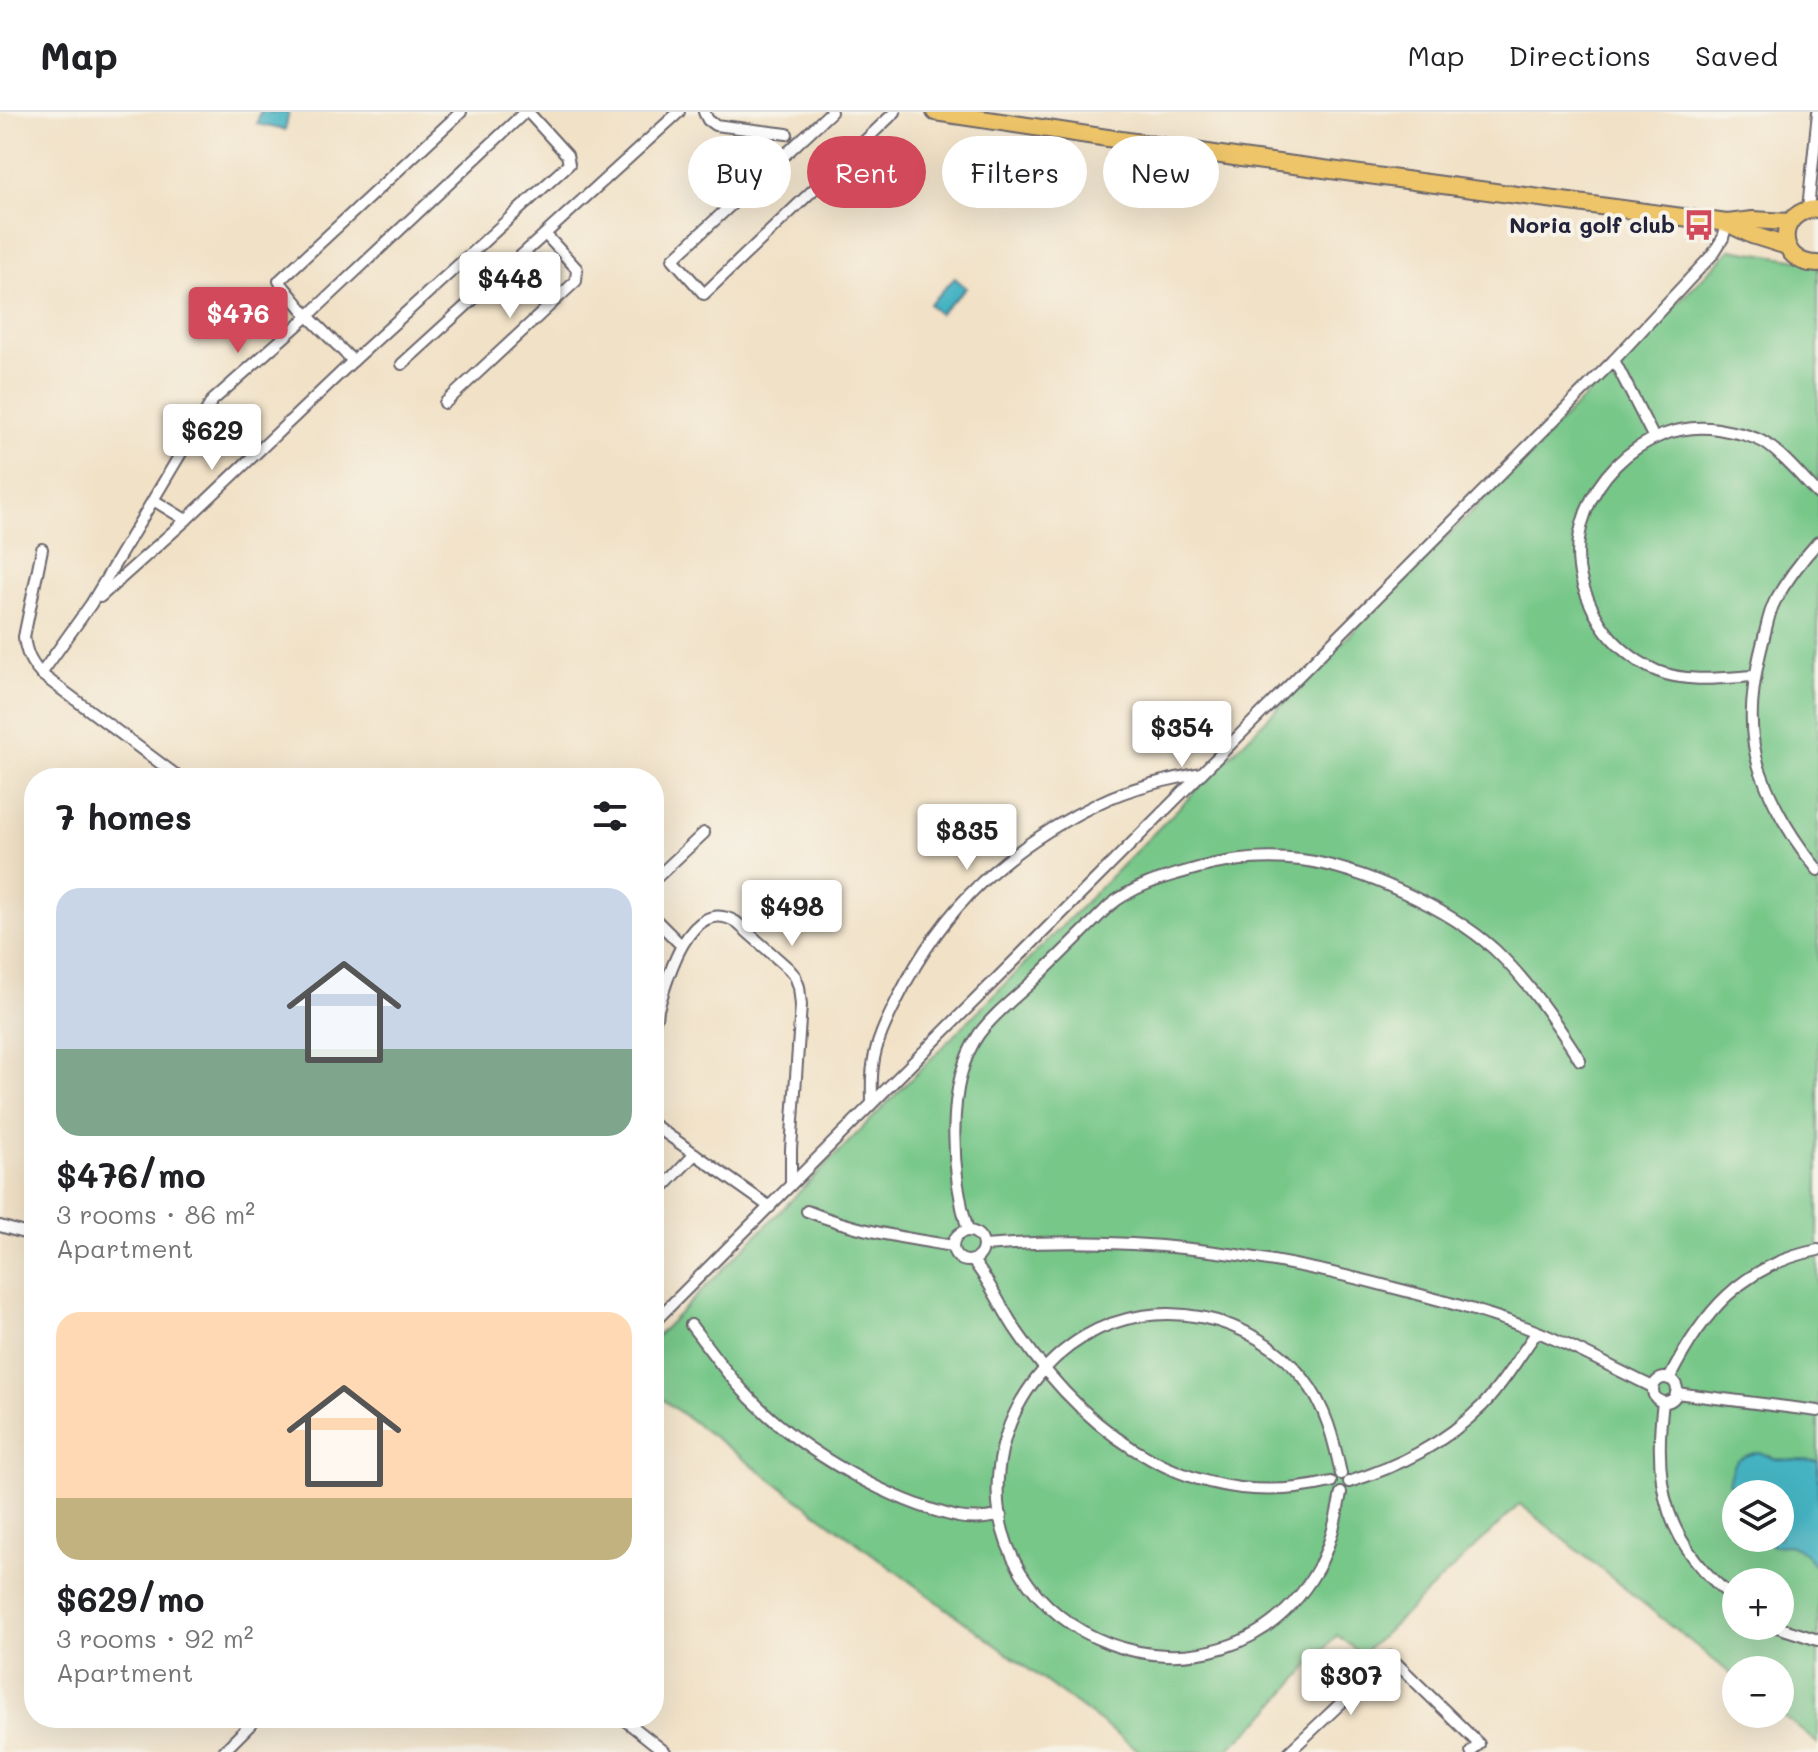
<!DOCTYPE html>
<html lang="en">
<head>
<meta charset="utf-8">
<style>
	body { margin:0; font-family:Mali,sans-serif; background:#f6f6f6; color:#202124; height:100vh; display:flex; flex-direction:column; font-size:30px; white-space:nowrap }
	* { box-sizing:border-box; margin:0 }
	p { font-size:26px; color:#757577 }
	.icon { flex:none; width:44px; height:44px; fill:none; stroke:currentColor; stroke-width:2; stroke-linecap:round; stroke-linejoin:round }
	.map { position:relative; flex:1; overflow:hidden }
	.drawer { position:absolute; left:24px; top:656px; width:640px; height:960px; display:flex; flex-direction:column; background:#fff; border-radius:32px; box-shadow:0 8px 32px #0002 }
	.drawer>* { flex:none }
	.top-card { position:absolute; left:688px; top:24px; width:760px; height:72px; display:flex; gap:16px }
	.buttons { position:absolute; left:1722px; top:1368px; display:grid; gap:16px }
	.buttons a { display:grid; place-items:center; width:72px; height:72px; border-radius:50%; background:#fff; box-shadow:0 8px 32px #0002; font-size:40px }
	.price { position:absolute; translate:-50% -68px; padding:0 18px; border-radius:8px; background:#fff; color:#222; font-size:26px; line-height:52px; filter:drop-shadow(0 2px 4px #0008) }
	.price::after { content:''; position:absolute; left:50%; top:48px; width:24px; height:18px; margin-left:-12px; background:inherit; clip-path:polygon(0 0,100% 0,50% 100%) }
	.price.selected { background:#d1495b; color:#fff }
	ul { padding:0; list-style:none }
	li { display:grid; align-content:center; gap:16px; height:424px; padding:0 32px }
	li span { display:grid; place-items:center; height:248px; border-radius:24px; color:#555 }
	li>.icon { margin-inline-start:auto }
	span .icon { width:144px; height:144px; fill:#fffc; stroke-width:1 }
	li b { font-size:34px }
	h2 { display:flex; justify-content:space-between; align-items:center; height:96px; padding:0 32px; font-size:34px }
	.tag { padding:0 28px; border-radius:36px; background:#fff; box-shadow:0 8px 32px #0002; font-size:28px; line-height:72px }
	.tag.selected { background:#d1495b; color:#fff }
	header { display:flex; align-items:center; gap:48px; box-sizing:border-box; height:112px; padding:0 40px; background:#fff; border-bottom:2px solid #e0e0e0 }
	header strong { font-size:38px }
	nav { display:flex; gap:44px; margin-inline-start:auto; font-size:28px }
	.map>svg:first-child { display:block }
	.grass { fill:#77c789; stroke:#4c7462; stroke-width:2; fill-rule:evenodd }
	.water { fill:#45b3c2; stroke:#346a7e; stroke-width:2 }
	.lines { fill:none; stroke-linecap:round; stroke-linejoin:round }
	.street-casing { stroke:#6a656c; stroke-width:14 }
	.primary-casing { stroke:#6a656c; stroke-width:20 }
	.street { stroke:#fff; stroke-width:10 }
	.primary { stroke:#eec569; stroke-width:16 }
	.labels { text-anchor:middle; stroke-width:8; stroke-linejoin:round; paint-order:stroke }
	.poi-label { font-size:22px; font-weight:bold; fill:#22223b; stroke:#f7f3e8; text-anchor:end }
</style>
</head>
<body>
<header>
<strong>Map</strong>
<nav><a>Map</a><a>Directions</a><a>Saved</a></nav>
</header>
<div class="map">
<svg width="1818" height="1640" viewBox="0 0 1818 1640">
	<rect width="100%" height="100%" fill="#f7f3e8"/>
	<filter id="ink" filterUnits="userSpaceOnUse"><feTurbulence type="fractalNoise" baseFrequency=".0125" numOctaves="2"/><feDisplacementMap in="SourceGraphic" scale="16" xChannelSelector="R" yChannelSelector="G"/><feConvolveMatrix kernelMatrix="1 2 1 2 8 2 1 2 1" color-interpolation-filters="sRGB"/></filter>
	<filter id="wash" filterUnits="userSpaceOnUse"><feTurbulence type="fractalNoise" baseFrequency=".006" numOctaves="4" result="noise"/><feDisplacementMap in="SourceGraphic" scale="32" xChannelSelector="R" yChannelSelector="G"/><feGaussianBlur stdDeviation="1.8" result="paint"/><feColorMatrix in="noise" values="0 0 0 0 0 0 0 0 0 0 0 0 0 0 0 0 0 1.4 0 .05"/><feComposite in="paint" operator="in"/></filter>
	<g filter="url(#wash)">
		<rect width="100%" height="100%" fill="#f1e1c6"/>
		<path class="grass" d="M1731,137L1818,151V1632L1780,1601V1558H1736V1566L1520,1392L1362,1543L1337,1523L1261,1608L1225,1640H1141L654,1281V1227ZM1736,1382H1780V1426H1736ZM1736,1470H1780V1514H1736Z"/>
		<g class="water">
			<polygon points="260,0 289,0 285,18 257,12"/>
			<polygon points="955,166 966,176 939,202 929,192"/>
			<path d="M1759,1340L1775,1347L1818,1349V1459L1805,1440L1789,1433L1772,1434L1764,1426H1780V1382H1738L1728,1370C1734,1348 1736,1345 1759,1340Z"/>
		</g>
	</g>
	<g filter="url(#ink)">
		<g class="lines">
			<defs>
				<g id="street">
					<polyline points="461,0 279,169 308,204 353,249 569,52 567,43 528,0"/>
					<polyline points="704,0 708,8 715,13 787,22"/>
					<polyline points="831,0 673,147 704,182 895,0"/>
					<polyline points="1808,97 1818,0"/>
					<polyline points="1614,248 1654,326"/>
					<polyline points="402,252 679,0"/>
					<polyline points="445,291 576,169 577,157 546,123"/>
					<polyline points="155,389 186,408"/>
					<path d="M1818,430C1801,449 1787,467 1775,489C1769,500 1767,513 1764,525C1753,567 1745,615 1760,658C1773,695 1793,728 1818,758"/>
					<path d="M42,437L24,525C26,540 30,550 41,562L180,666"/>
					<polyline points="100,485 186,408 353,249"/>
					<polyline points="41,562 91,492 212,289 308,204 525,0"/>
					<path d="M1754,564C1723,566 1686,571 1657,559C1631,548 1608,527 1595,502C1588,488 1581,472 1579,456C1569,380 1641,305 1718,317C1734,320 1751,323 1765,331C1785,344 1801,365 1818,382"/>
					<polyline points="654,768 704,721"/>
					<polyline points="654,806 681,833"/>
					<path d="M654,912C663,881 686,780 736,810L788,856L795,864L799,875L801,893L791,1037V1072"/>
					<path d="M872,991C872,979 871,966 873,954C875,931 888,906 898,886C944,793 1008,735 1101,690C1132,675 1167,668 1201,661"/>
					<polyline points="654,1013 770,1095"/>
					<polyline points="654,1085 695,1042"/>
					<path d="M807,1099C853,1118 903,1126 953,1134"/>
					<polyline points="0,1114 34,1124"/>
					<circle cx="968" cy="1134" r="15"/>
					<path d="M968,1119C952,1064 944,972 979,922C993,903 1013,887 1031,871C1057,846 1083,820 1109,794C1136,772 1166,765 1198,756C1232,747 1267,744 1301,748C1362,756 1448,796 1494,837C1528,869 1555,909 1580,948"/>
					<path d="M984,1134C1127,1122 1260,1140 1398,1177C1445,1189 1493,1202 1538,1220C1577,1236 1615,1257 1653,1275"/>
					<path d="M973,1149C991,1171 1002,1198 1018,1221C1091,1328 1197,1402 1331,1370"/>
					<polyline points="654,1210 1614,248 1713,142 1723,126 1727,111"/>
					<path d="M691,1213C712,1241 732,1269 757,1293C807,1342 890,1389 958,1405C973,1408 986,1406 1001,1404"/>
					<circle cx="1665" cy="1278" r="12"/>
					<path d="M1669,1267C1702,1201 1742,1153 1818,1138"/>
					<polyline points="1676,1281 1818,1299"/>
					<path d="M1663,1290C1652,1375 1666,1433 1736,1488"/>
					<path d="M1349,1370C1399,1354 1444,1332 1482,1294C1503,1273 1519,1244 1537,1220"/>
					<path d="M1341,1381C1336,1407 1331,1432 1318,1456C1224,1625 961,1528 1002,1338C1013,1290 1043,1249 1085,1224C1157,1182 1253,1202 1304,1267C1326,1295 1334,1328 1341,1362"/>
					<polyline points="1774,1514 1818,1528"/>
					<polyline points="622,1606 665,1640"/>
					<polyline points="223,1640 257,1606"/>
					<polyline points="1289,1640 1390,1545 1479,1632 1471,1640"/>
				</g>
				<g id="primary">
					<polyline points="935,0 1241,46 1727,111 1753,108 1790,110"/>
					<path d="M1818,97C1775,97 1775,152 1818,152"/>
					<polyline points="1729,112 1752,123 1787,134"/>
				</g>
			</defs>
			<use href="#street" class="street-casing"/>
			<use href="#primary" class="primary-casing"/>
			<use href="#street" class="street"/>
			<use href="#primary" class="primary"/>
		</g>
	</g>
	<defs>
		<symbol id="bus-bare" viewBox="-9 -9 18 18"><path d="M-5-6H5V4H4V6H2V4H-2V6H-4V4H-5ZM-3.5-4V0h7V-4ZM-3.5 1.2v1.5H-2V1.2ZM2 1.2v1.5H3.5V1.2Z" fill="#d1495b" stroke="#f7f3e8" stroke-width="2.5" paint-order="stroke"/></symbol>
	</defs>
	<g fill-rule="evenodd">
		<use href="#bus-bare" x="1677" y="91" width="44" height="44"/>
	</g>
	<g class="labels">
		<g class="poi-label">
			<text x="1675" y="121">Noria golf club</text>
		</g>
	</g>
</svg>
<div class="buttons">
<a><svg class="icon" aria-label="layers" viewBox="0 0 24 24"><path d="M12 4l9 5-9 5-9-5zM3 14l9 5 9-5"/></svg></a>
<a>+</a>
<a>−</a>
</div>
<b class="price" style="left:510px;top:208px">$448</b>
<b class="price selected" style="left:238px;top:243px">$476</b>
<b class="price" style="left:212px;top:360px">$629</b>
<b class="price" style="left:1182px;top:657px">$354</b>
<b class="price" style="left:967px;top:760px">$835</b>
<b class="price" style="left:792px;top:836px">$498</b>
<b class="price" style="left:1351px;top:1605px">$307</b>
<div class="top-card">
<a class="tag">Buy</a>
<a class="tag selected">Rent</a>
<a class="tag">Filters</a>
<a class="tag">New</a>
</div>
<section class="drawer">
<h2>7 homes<svg class="icon" aria-label="filters" viewBox="0 0 24 24"><path d="M4 7h16M4 17h16"/><circle cx="9" cy="7" r="2"/><circle cx="15" cy="17" r="2"/></svg></h2>
<ul>
<li><span style="background:linear-gradient(#c9d6e8 65%,#7fa58c 0)"><svg class="icon" aria-label="home" viewBox="0 0 24 24"><path d="M3 11l9-7 9 7M6 9v11h12V9"/></svg></span><div><b>$476/mo</b><p>3 rooms · 86 m²</p><p>Apartment</p></div></li>
<li><span style="background:linear-gradient(#ffd9b3 75%,#c2b280 0)"><svg class="icon" aria-label="home" viewBox="0 0 24 24"><path d="M3 11l9-7 9 7M6 9v11h12V9"/></svg></span><div><b>$629/mo</b><p>3 rooms · 92 m²</p><p>Apartment</p></div></li>
</ul>
</section>
</div>
</body>
</html>
